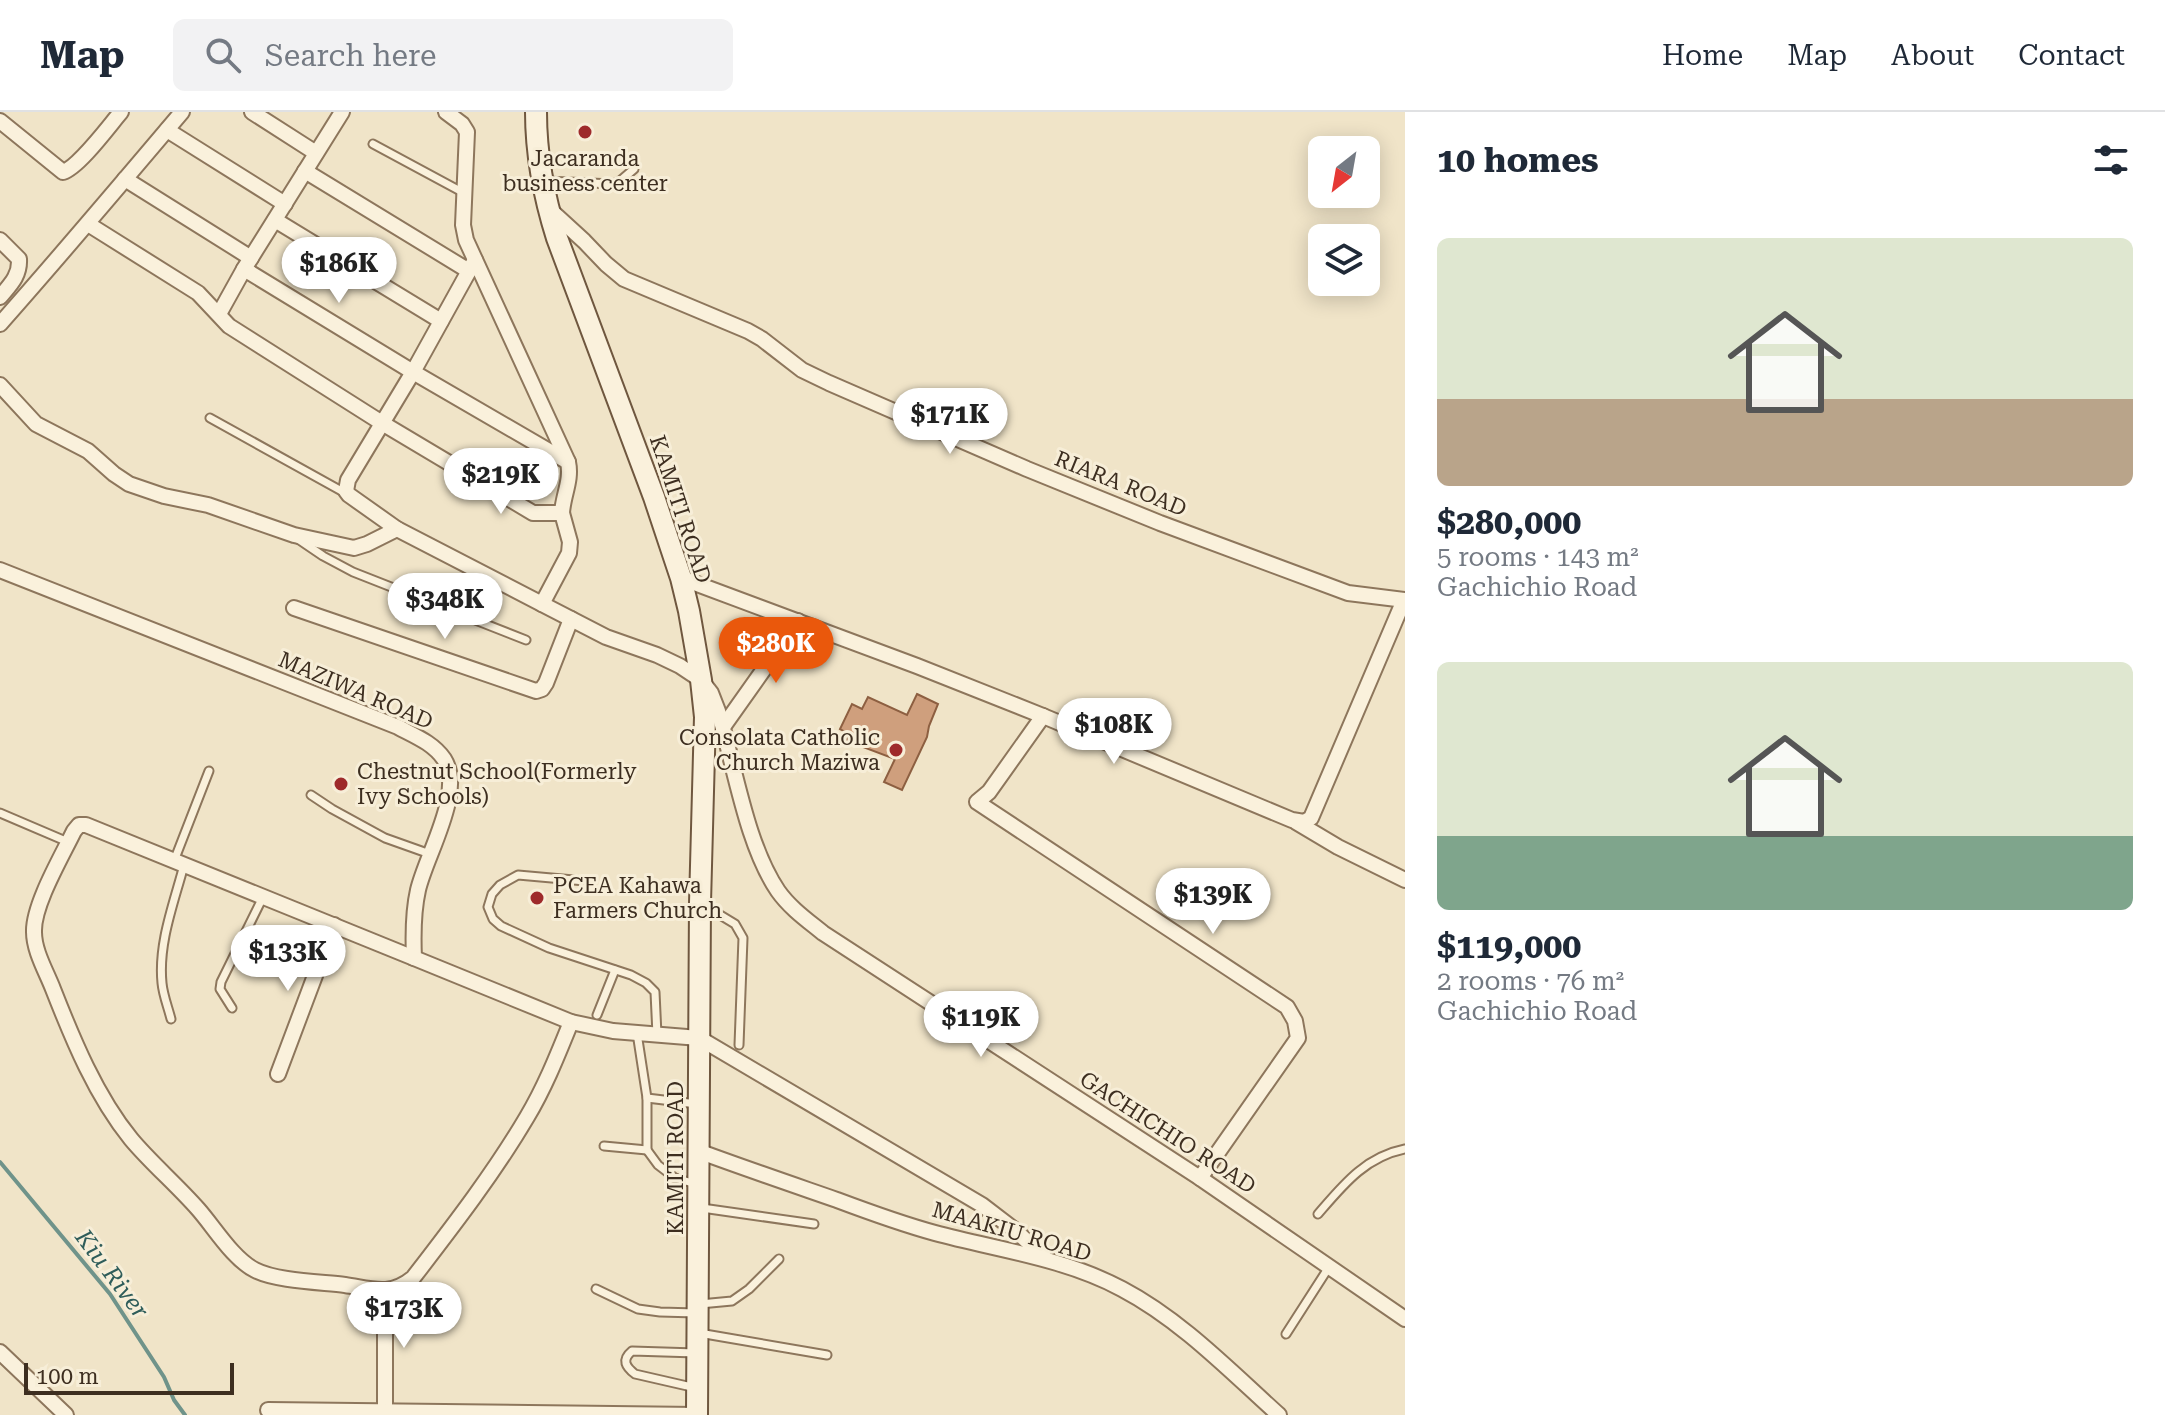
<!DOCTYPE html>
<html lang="en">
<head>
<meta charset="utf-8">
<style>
	body { margin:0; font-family:"Roboto Serif",serif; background:#f2f2f3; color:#1f2937; height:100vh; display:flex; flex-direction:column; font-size:30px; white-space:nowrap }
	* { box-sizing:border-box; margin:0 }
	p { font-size:26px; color:#747a83 }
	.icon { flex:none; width:44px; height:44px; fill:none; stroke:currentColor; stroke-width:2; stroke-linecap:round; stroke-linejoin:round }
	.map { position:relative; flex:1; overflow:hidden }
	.side { display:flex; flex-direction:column; background:#fff; width:760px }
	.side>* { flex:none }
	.needle { width:52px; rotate:211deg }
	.tools { position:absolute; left:1308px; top:24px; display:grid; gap:16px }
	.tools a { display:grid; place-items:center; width:72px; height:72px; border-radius:12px; background:#fff; box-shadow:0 4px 20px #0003; font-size:40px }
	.scale { position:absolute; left:24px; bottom:20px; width:210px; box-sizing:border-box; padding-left:8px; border:4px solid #3d2e20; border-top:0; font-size:22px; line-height:28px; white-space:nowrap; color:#3d2e20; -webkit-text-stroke:6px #f7eed8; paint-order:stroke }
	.price { position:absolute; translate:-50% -68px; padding:0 18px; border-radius:28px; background:#fff; color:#222; font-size:26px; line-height:52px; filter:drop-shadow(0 2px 4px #0008) }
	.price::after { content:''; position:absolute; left:50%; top:48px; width:24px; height:18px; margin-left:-12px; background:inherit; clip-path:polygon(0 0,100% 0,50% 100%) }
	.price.active { background:#ea580c; color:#fff }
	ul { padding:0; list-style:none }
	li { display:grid; align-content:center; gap:16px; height:424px; padding:0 32px }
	li span { display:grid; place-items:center; height:248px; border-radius:12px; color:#555 }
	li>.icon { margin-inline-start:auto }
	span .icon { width:144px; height:144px; fill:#fffc; stroke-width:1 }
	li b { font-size:34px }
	h2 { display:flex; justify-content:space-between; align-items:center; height:96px; padding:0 32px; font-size:34px }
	header { display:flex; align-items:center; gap:48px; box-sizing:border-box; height:112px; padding:0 40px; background:#fff; border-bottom:2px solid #e0e1e3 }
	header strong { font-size:38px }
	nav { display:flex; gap:44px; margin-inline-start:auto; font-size:28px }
	.search { width:560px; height:72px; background:#f2f2f3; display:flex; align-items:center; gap:20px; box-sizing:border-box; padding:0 28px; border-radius:12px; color:#747a83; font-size:30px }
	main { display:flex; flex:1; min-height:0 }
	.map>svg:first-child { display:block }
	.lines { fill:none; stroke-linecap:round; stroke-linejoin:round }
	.stream { stroke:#6f938a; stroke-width:4 }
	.building { fill:#cf9f7d; stroke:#8d5f41; stroke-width:2 }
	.lane-casing { stroke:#8d765c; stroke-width:11 }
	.street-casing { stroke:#8d765c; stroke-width:18 }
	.secondary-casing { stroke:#6f573f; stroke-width:24 }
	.lane { stroke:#faf1dc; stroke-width:7 }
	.street { stroke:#faf1dc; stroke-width:14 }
	.secondary { stroke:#faf1dc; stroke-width:20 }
	.poi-dot { fill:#9e2a2b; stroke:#f7eed8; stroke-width:3 }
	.labels { text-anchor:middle; stroke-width:6; stroke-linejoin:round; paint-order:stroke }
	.poi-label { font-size:22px; fill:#3d2e20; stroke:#f7eed8; text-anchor:start }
	.street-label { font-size:22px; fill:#3d2e20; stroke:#f7eed8 }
	.water-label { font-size:24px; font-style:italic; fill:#2f5d5a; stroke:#f7eed8 }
</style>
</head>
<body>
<header>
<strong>Map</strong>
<div class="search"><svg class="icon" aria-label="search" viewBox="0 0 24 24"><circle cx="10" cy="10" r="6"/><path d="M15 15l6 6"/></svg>Search here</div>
<nav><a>Home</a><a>Map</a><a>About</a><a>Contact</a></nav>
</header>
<main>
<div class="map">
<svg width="1405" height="1303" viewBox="0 0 1405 1303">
	<rect width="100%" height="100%" fill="#f0e4c8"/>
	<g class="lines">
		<polyline class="stream" points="0,1050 110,1182 164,1265 174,1288 185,1303"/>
	</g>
	<polygon class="building" points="917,582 938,592 929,614 927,625 902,678 884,670 895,647 847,629 849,622 840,617 852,592 862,597 868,585 907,603"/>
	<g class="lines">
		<defs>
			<g id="lane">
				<polyline points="373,32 464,81"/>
				<polyline points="546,69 613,72 620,69 634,57"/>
				<polyline points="210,306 347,382"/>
				<polyline points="298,427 323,444 353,460 526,528"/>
				<polyline points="311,683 332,697 385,726 430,742"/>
				<polyline points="0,701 68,730"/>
				<polyline points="174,749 209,659"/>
				<polyline points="585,769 518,763 500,773 492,782 488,795 493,807 501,814 549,836 631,863 646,871 655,880 657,923"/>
				<polyline points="702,792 735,812 743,826 739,933"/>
				<polyline points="232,896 220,877 221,870 263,785"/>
				<polyline points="597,903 615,858"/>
				<path d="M171,907C168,895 163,883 162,871C158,831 174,791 184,753"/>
				<polyline points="637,921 647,986 647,1038 658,1053 675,1066 696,1072"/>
				<polyline points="647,986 697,992"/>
				<polyline points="604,1034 647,1038"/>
				<polyline points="702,1096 814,1112"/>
				<path d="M1318,1102C1343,1073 1365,1045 1405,1037"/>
				<polyline points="596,1177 638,1197 660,1200 696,1201"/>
				<polyline points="700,1192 732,1189 749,1177 779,1147"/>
				<polyline points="699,1221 827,1243"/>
				<polyline points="1286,1222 1329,1155"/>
				<path d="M696,1276L635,1262C626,1255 621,1248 632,1239L696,1241"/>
			</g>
			<g id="street">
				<polyline points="252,0 316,41"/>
				<path d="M0,9L63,60C79,55 109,14 121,0"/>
				<polyline points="167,18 285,92"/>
				<polyline points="305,59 469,159"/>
				<polyline points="125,67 251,146"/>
				<polyline points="549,97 584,129 606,152 624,167 748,219 762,227 802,258 829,271 1027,357 1160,411 1348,481 1405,488"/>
				<polyline points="275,108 441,209"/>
				<path d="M88,112L198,181L229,214L382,311L533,401H562C563,383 572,368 568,350L466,128L463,113L467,20L462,12L446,0"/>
				<path d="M0,128L19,147C20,164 10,173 0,185"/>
				<path d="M475,148L413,260L348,368L346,379L349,383L397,417L542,492L606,525L657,543L680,554L701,568L711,581L718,599C735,654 746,732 778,779C790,796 807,808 823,821L1200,1066L1405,1207"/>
				<polyline points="244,157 413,260 568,350"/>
				<polyline points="219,202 244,157 342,0"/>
				<path d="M0,212C62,142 122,71 182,0"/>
				<polyline points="0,273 36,312 88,339 114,362 129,372 164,384 208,393 294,423 354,436 367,432 397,417"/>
				<path d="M0,458L398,615C415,624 433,631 444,647C465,680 426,743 418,778C413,800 413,823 414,846L571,910L613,919L699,926L982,1093L1016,1119L1046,1147"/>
				<polyline points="681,466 917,554 1043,604 1292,708 1304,710 1311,706 1404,488"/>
				<polyline points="542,492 569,441 570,430 562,401"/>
				<polyline points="294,496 536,579 542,577 546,571 571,507"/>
				<polyline points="1043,604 989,680 977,690 1287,895 1295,909 1298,926 1200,1066"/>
				<polyline points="723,615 798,509"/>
				<polyline points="1296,710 1338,735 1405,768"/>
				<path d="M414,846L86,713H79L74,719C62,744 33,793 34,820C34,839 46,859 53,877C73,928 96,984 131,1027C151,1051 176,1072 198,1097C214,1115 233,1147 255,1158C276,1169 320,1170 345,1173C372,1177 390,1185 413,1166C453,1114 494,1061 527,1005C545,975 558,942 571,910"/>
				<polyline points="278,962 334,813"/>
				<path d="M698,1039C744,1056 791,1072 837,1088C869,1100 902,1112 935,1121C998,1138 1064,1146 1122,1177C1181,1208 1230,1259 1279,1303"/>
				<polyline points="385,1178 385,1299"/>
				<polyline points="0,1240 66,1303"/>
				<polyline points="268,1298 697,1303"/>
			</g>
			<path id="secondary" d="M536,0C536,43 544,85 557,126L654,385L681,466L689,499L701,568L705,605L700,791L697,1303"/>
		</defs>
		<use href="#lane" class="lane-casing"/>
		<use href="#street" class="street-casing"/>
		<use href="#secondary" class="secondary-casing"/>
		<use href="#lane" class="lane"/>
		<use href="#street" class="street"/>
		<use href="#secondary" class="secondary"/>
	</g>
	<g class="poi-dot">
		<circle cx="585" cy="20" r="8"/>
		<circle cx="896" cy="638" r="8"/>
		<circle cx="341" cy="672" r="8"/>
		<circle cx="537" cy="786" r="8"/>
	</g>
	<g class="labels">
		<g class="poi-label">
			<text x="585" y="54" text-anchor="middle">Jacaranda<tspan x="585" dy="25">business center</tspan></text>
			<text x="880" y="633" text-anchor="end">Consolata Catholic<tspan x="880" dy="25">Church Maziwa</tspan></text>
			<text x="357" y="667">Chestnut School(Formerly<tspan x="357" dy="25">Ivy Schools)</tspan></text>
			<text x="553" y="781">PCEA Kahawa<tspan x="553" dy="25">Farmers Church</tspan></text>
		</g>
		<g class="street-label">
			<text transform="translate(1121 371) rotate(22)" y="8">RIARA ROAD</text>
			<text transform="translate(681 397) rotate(72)" y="8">KAMITI ROAD</text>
			<text transform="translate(356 578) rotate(23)" y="8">MAZIWA ROAD</text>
			<text transform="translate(1168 1020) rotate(33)" y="8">GACHICHIO ROAD</text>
			<text transform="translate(675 1046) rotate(-90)" y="8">KAMITI ROAD</text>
			<text transform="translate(1012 1119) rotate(16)" y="8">MAAKIU ROAD</text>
		</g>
		<g class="water-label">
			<text transform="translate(112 1162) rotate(53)" y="8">Kiu River</text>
		</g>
	</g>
</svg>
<div class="tools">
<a><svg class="needle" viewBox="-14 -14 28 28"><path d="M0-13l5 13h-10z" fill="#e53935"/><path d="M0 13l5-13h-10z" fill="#747a83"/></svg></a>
<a><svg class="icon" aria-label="layers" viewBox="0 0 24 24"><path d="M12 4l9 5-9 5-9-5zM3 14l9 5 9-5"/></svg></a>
</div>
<div class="scale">100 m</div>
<b class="price" style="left:339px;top:193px">$186K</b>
<b class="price" style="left:950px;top:344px">$171K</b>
<b class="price" style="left:501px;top:404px">$219K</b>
<b class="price" style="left:445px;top:529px">$348K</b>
<b class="price active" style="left:776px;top:573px">$280K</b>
<b class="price" style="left:1114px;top:654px">$108K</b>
<b class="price" style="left:1213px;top:824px">$139K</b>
<b class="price" style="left:288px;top:881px">$133K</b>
<b class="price" style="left:981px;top:947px">$119K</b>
<b class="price" style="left:404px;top:1238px">$173K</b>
</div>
<section class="side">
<h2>10 homes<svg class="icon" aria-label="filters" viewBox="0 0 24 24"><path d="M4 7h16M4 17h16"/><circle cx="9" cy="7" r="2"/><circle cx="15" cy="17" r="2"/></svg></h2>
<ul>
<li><span style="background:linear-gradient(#dfe7d0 65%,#b9a48a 0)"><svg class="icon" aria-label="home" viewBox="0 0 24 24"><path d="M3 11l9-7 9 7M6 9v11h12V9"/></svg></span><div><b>$280,000</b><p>5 rooms · 143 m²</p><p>Gachichio Road</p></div></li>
<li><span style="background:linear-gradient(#dfe7d0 70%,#7fa58c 0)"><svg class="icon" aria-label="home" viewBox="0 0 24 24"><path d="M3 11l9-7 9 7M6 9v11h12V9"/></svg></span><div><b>$119,000</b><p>2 rooms · 76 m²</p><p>Gachichio Road</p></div></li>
</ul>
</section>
</main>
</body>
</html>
